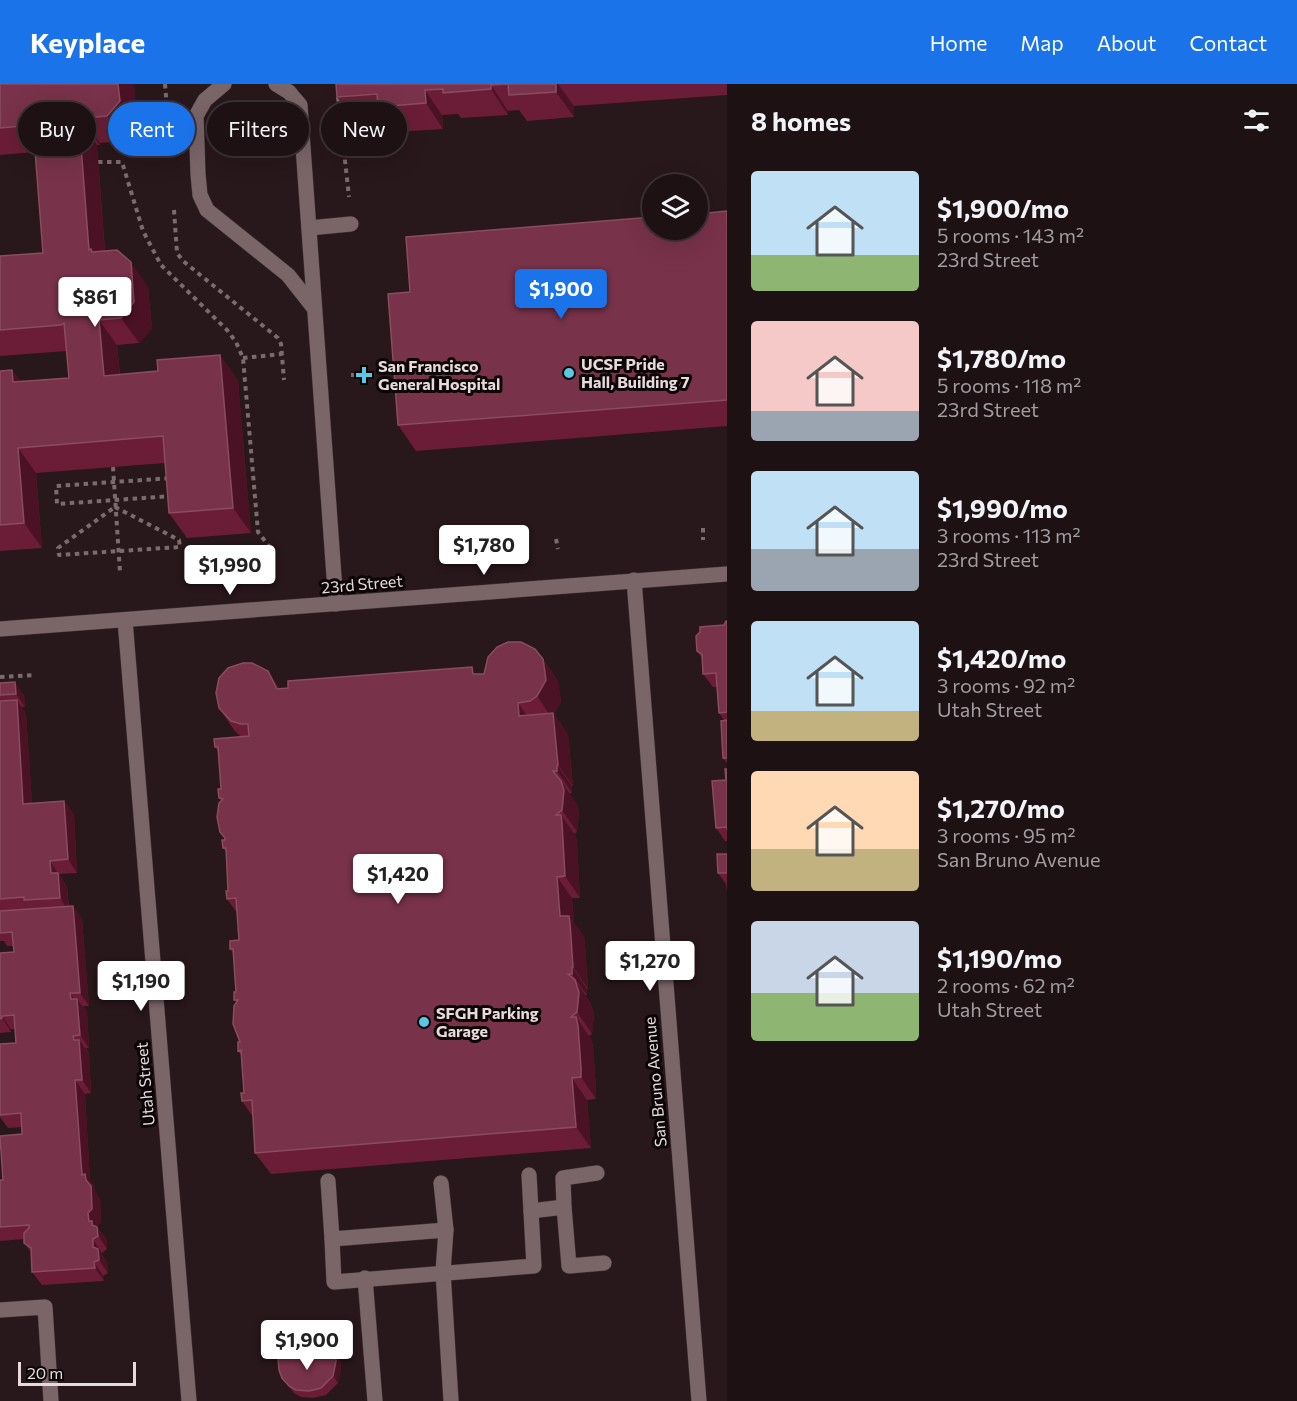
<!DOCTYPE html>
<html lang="en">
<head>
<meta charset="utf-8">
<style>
	body { margin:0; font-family:Commissioner,sans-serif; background:#261a1d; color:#f1f3f6; height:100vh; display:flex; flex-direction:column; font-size:22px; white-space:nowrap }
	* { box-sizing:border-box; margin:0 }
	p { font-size:20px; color:#a19da0 }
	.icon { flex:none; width:33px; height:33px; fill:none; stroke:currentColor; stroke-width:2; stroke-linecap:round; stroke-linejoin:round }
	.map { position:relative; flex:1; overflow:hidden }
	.side { display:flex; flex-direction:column; background:#1e1114; width:570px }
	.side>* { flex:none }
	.hud { position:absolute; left:18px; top:18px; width:570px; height:54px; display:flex; gap:12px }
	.fabs { position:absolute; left:642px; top:90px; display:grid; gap:12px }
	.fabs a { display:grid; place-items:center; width:66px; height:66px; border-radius:50%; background:#1e1114; box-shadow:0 6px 24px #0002,0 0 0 2px #3c3134; font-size:30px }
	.scale { position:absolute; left:18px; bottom:15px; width:118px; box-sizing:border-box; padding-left:6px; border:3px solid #e6dadc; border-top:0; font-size:16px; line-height:21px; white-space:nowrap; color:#e6dadc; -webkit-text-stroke:4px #0c0506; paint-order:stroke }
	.price { position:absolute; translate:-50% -51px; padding:0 14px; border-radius:6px; background:#fff; color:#222; font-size:20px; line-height:39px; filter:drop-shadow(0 2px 3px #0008) }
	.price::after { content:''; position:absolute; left:50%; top:36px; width:18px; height:14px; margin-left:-9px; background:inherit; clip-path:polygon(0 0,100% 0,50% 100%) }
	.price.current { background:#1a73e8; color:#fff }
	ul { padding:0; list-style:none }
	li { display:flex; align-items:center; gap:18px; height:150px; padding:0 24px }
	li span { display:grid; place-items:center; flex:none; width:168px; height:120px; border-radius:6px; color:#555 }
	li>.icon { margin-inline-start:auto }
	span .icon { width:72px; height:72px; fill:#fffc; stroke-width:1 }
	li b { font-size:26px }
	h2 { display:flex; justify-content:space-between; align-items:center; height:72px; padding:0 24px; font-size:26px }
	.pill { padding:0 21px; border-radius:27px; background:#1e1114; box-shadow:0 6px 24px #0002,0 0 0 2px #3c3134; font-size:21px; line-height:54px }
	.pill.current { background:#1a73e8; color:#fff }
	header { display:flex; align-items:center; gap:36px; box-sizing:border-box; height:84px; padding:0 30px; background:#1a73e8; color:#fff }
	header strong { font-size:28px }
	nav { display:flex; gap:33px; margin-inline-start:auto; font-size:21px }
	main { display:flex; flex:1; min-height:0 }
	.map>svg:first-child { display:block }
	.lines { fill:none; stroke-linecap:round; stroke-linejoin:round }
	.minor-casing { stroke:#3f3335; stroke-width:16 }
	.path { stroke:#7a6b6e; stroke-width:4; stroke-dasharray:4.5 4.5; stroke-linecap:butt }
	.minor { stroke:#7a6569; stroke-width:15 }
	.wall { fill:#6b1d37 }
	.shaded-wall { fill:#4b1225 }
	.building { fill:#783249; stroke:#8a4c60; stroke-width:1.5 }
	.poi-dot { fill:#58c8e4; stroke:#0c0506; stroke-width:2 }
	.labels { text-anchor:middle; stroke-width:6; stroke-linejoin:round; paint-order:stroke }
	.poi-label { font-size:16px; font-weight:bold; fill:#e6dadc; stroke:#0c0506; text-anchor:start }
	.street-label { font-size:16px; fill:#e6dadc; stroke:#0c0506 }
</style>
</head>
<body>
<header>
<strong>Keyplace</strong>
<nav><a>Home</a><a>Map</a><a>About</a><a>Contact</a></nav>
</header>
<main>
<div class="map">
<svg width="727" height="1317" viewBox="0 0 727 1317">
	<rect width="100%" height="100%" fill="#28171b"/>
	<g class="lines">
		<defs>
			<g id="minor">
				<polyline points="224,0 205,16 196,32 198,90 200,111 207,126 288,191 314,224"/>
				<polyline points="276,0 289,8 300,21 336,520"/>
				<polyline points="309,144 351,140"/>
				<polyline points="634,496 699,1317"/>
				<polyline points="125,536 189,1317"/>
				<polyline points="0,545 727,490"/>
				<polyline points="328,1097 332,1155 446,1146"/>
				<polyline points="441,1099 446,1146 443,1188 451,1317"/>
				<polyline points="564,1123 563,1094 597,1089"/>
				<polyline points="531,1127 564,1123 569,1182 604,1179"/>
				<polyline points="332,1155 334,1198 534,1182 529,1091"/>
				<polyline points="365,1194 375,1317"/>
				<polyline points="0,1226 45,1223 51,1317"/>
			</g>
		</defs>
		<use href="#minor" class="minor-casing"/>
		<g class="path">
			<polyline points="165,0 167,25"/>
			<polyline points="338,13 349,113"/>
			<polyline points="98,78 122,78 143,147 161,181 227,246 236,258 243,274 258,448 272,466 274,476"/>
			<polyline points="174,126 177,169 183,177 278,254 281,260 284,296"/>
			<polyline points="243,274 282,270"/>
			<polyline points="351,291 362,291"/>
			<polyline points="113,383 120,488"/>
			<polygon points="172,394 173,412 57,420 56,402"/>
			<polygon points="115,423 179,456 180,463 59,471 58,464"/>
			<polyline points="703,444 703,456"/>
			<polyline points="556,455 558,465"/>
			<polyline points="0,593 34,591"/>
		</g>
		<use href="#minor" class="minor"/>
	</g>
	<g class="wall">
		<polygon points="0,0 134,2 137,42 125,57 100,59 100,61 97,61 105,167 148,203 152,244 139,259 117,261 120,290 158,287 220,271 238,297 251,449 187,454 169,429 165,379 36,389 42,464 0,467 0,287 12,286 21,298 69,294 67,267 0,272 0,172 43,169 35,68 0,71"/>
		<polygon points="336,0 727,0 727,11 574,22 574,33 527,37 519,26 508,27 508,31 461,34 458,30 442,31 443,45 396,48 387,36 354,38 337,13"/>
		<polygon points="727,127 727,342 416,367 398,341 410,208"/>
		<polygon points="727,537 727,679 723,674 725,637 719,629 717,603 713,603 703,590 702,574 697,567 724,541"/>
		<polygon points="543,575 558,597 561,618 554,630 568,651 573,702 572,702 572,709 569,709 576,719 579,728 577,748 574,750 576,752 577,760 580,814 572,814 574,839 584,853 585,861 588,905 587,905 587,911 585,911 590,918 594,930 592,950 589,952 591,955 593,962 596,1006 596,1015 587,1016 591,1064 271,1090 255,1069 253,1033 242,1017 244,1009 241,971 238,967 240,958 236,918 234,916 236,908 234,870 230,865 239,856 237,829 227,815 228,807 226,768 223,764 225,755 220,748 221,717 219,714 221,705 219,669 215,663 241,653 234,646 219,624 281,605 484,590"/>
		<polygon points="0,599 24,611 25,623 21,623 26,630 32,719 64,717 74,731 77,789 59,790 67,803 69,822 73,822 82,835 89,922 83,922 87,928 89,964 86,964 89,969 91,1009 85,1010 90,1097 95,1103 95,1107 100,1115 101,1138 98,1142 98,1144 107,1156 107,1165 102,1169 102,1171 108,1179 108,1189 103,1192 104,1197 42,1201 32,1188 31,1168 24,1159 24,1155 0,1157 0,1096 3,1096 22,1050 22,1043 8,1044 0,1033 0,960 16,959 15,945 11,945 11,948 0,949 0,869 14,868 13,862 7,862 4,857 0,857"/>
		<polygon points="727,685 727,757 725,757 716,744 726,696"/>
		<polygon points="727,770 727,809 726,800 718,789"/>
		<polygon points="335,1270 340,1277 341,1284 338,1299 326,1311 313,1314 301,1313 294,1309 282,1294"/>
	</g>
	<g class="shaded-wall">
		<polygon points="118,0 133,0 134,2 137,42 125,57 107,32"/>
		<polygon points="556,0 558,0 574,22 574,33 556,8"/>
		<polygon points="491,1 508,27 508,31 491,5"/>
		<polygon points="425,6 442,31 443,45 426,19"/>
		<polygon points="83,34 100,59 100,61 83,36"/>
		<polygon points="79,36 97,61 106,186 89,166"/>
		<polygon points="131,178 148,203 152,244 139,259 121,234"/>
		<polygon points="99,236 117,261 122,317 104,292"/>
		<polygon points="220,271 238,297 251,449 233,424"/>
		<polygon points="12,286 30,311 13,298"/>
		<polygon points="18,364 36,389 42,464 24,439"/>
		<polygon points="543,575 558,597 561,618 554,630 568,651 573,702 558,681 552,634 537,612"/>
		<polygon points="268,587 284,609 277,605"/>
		<polygon points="15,598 24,611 25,623 16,610"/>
		<polygon points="17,616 26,630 33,733 23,720"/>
		<polygon points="518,619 533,640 519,632"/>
		<polygon points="557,681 572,702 572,709 557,687"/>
		<polygon points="561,697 576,719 579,728 577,748 562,726"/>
		<polygon points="64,717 74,731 77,789 68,775"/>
		<polygon points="561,731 576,752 577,760 580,814 565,792"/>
		<polygon points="50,777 67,803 69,828 60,814 51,789"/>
		<polygon points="557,793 572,814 574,839 584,853 585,861 588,905 573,883 560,832"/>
		<polygon points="73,822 82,835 89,922 80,909"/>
		<polygon points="572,883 587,905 587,911 572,890"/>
		<polygon points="575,896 590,918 594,930 592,950 577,928"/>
		<polygon points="70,909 78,920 77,915 87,928 89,964 80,951"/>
		<polygon points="2,932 11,945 11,948 2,934"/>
		<polygon points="576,933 591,955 593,962 596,1006 596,1015 581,993"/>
		<polygon points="73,952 80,961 79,956 89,969 91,1009 82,996"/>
		<polygon points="572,994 587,1016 591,1064 576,1043"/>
		<polygon points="75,996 85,1010 90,1097 95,1103 95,1107 100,1115 101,1138 98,1142 98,1144 107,1156 107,1165 89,1137 82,1091"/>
		<polygon points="93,1155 108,1179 108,1189 99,1176 93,1163"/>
		<polygon points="94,1178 103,1192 104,1197 95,1184"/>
		<polygon points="335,1270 340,1277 341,1284 338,1299 333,1292"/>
	</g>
	<g class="building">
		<polygon points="0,0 118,0 120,17 107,32 83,34 83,36 79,36 89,166 91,165 92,168 117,166 131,178 134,218 121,234 99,236 104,292 158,287 157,276 220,271 233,424 169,429 163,352 18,364 24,439 0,441 0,287 12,286 13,298 69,294 64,239 61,241 0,246 0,172 43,169 33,41 0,44"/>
		<polygon points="336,0 556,0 556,8 509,11 508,0 491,1 491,5 443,9 443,5 425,6 426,19 378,23 377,10 337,13"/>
		<polygon points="727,127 727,316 398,341 388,210 410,208 406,153 652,133 652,146 698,146 698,130"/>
		<polygon points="726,537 727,537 727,628 719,629 716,589 703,590 702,570 697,567 696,552 700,548 700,543 724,541"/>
		<polygon points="508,558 521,558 535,565 543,575 546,596 537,612 530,617 518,619 519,632 553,629 558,681 557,681 557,687 553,687 561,697 564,706 562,726 556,731 561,731 562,739 565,792 557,793 560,832 569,832 570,839 573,883 572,883 572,890 568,890 575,896 579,908 577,928 571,933 576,933 578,941 581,984 581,993 572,994 576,1043 255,1069 252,1016 242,1017 241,1009 244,1009 241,966 238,967 238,958 240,958 233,940 234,922 238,916 234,916 234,908 236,908 233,865 230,865 230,857 239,856 236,814 227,815 226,807 228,807 226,764 223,764 222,756 225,756 225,754 220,748 217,733 219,719 223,715 219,714 218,705 221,705 218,663 215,663 214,655 249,652 248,640 241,640 231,637 219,624 216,609 219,594 228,584 243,579 252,579 268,587 277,605 288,604 288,597 472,583 473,590 484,590 488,573 497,563"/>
		<polygon points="15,598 16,610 0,611 0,599"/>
		<polygon points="17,616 23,720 64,717 68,775 50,777 51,789 58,789 60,814 24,816 24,813 0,815 0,617"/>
		<polygon points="727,636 727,674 723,674 721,637"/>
		<polygon points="725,685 727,685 727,746 727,743 716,744 712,697 726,696"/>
		<polygon points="717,770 727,770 727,789 718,789"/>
		<polygon points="73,822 80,909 70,909 71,915 77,915 80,951 73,952 74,956 79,956 82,996 75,996 82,1091 85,1090 86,1096 91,1102 92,1125 88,1129 89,1137 92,1137 92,1141 97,1143 98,1152 93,1155 93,1163 98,1165 99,1176 94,1178 95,1184 32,1188 31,1164 24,1159 24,1149 29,1144 29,1141 0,1143 0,1096 3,1096 0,1052 22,1050 21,1029 0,1031 0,960 16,959 14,931 2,932 2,934 0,935 0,869 14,868 12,848 0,849 0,827"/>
		<polygon points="335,1270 336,1277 333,1292 321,1304 309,1307 296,1306 289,1302 282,1294 279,1286 278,1274"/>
	</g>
	<g class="poi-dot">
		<circle cx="569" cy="289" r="6"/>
		<path d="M361 282h6v6h6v6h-6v6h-6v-6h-6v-6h6z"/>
		<circle cx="424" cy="938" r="6"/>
	</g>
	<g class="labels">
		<g class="poi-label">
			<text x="581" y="286">UCSF Pride<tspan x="581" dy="18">Hall, Building 7</tspan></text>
			<text x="378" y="288">San Francisco<tspan x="378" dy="18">General Hospital</tspan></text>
			<text x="436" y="935">SFGH Parking<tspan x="436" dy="18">Garage</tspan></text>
		</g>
		<g class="street-label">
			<text transform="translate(362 500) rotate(-5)" y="6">23rd Street</text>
			<text transform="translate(655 998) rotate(-95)" y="6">San Bruno Avenue</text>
			<text transform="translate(145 1000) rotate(-95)" y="6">Utah Street</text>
		</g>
	</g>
</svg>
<div class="fabs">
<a><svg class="icon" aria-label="layers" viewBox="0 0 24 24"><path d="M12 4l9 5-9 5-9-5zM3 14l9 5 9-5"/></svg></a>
</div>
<div class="scale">20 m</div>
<b class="price current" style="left:561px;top:236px">$1,900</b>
<b class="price" style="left:95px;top:244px">$861</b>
<b class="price" style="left:484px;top:492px">$1,780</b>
<b class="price" style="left:230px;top:512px">$1,990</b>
<b class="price" style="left:398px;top:821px">$1,420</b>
<b class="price" style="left:650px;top:908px">$1,270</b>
<b class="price" style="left:141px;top:928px">$1,190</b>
<b class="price" style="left:307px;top:1287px">$1,900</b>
<div class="hud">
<a class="pill">Buy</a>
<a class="pill current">Rent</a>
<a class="pill">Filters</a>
<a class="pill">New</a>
</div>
</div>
<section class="side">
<h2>8 homes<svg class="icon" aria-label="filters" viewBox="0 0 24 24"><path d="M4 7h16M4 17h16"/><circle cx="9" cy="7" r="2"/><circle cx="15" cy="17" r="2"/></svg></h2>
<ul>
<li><span style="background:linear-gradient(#bfe0f5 70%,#8fb573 0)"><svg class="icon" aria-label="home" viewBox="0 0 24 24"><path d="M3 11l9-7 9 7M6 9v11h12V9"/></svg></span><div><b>$1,900/mo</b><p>5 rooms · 143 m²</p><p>23rd Street</p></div></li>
<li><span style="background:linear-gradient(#f6c9c9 75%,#9aa5b1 0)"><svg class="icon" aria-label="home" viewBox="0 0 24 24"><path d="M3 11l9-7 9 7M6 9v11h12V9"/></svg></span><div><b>$1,780/mo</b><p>5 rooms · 118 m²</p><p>23rd Street</p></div></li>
<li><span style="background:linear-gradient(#bfe0f5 65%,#9aa5b1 0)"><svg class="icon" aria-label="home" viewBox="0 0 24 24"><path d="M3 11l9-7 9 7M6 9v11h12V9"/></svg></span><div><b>$1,990/mo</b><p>3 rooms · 113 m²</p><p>23rd Street</p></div></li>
<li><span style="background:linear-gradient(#bfe0f5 75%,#c2b280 0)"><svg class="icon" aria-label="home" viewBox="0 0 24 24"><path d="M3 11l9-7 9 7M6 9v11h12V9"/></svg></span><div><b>$1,420/mo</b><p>3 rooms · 92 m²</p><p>Utah Street</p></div></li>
<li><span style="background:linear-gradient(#ffd9b3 65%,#c2b280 0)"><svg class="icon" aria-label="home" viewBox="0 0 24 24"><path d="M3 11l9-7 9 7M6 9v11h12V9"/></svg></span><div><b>$1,270/mo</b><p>3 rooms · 95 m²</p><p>San Bruno Avenue</p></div></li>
<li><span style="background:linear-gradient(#c9d6e8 60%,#8fb573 0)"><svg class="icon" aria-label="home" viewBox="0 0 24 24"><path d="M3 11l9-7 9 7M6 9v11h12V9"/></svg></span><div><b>$1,190/mo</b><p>2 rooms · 62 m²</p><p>Utah Street</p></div></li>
</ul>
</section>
</main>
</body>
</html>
